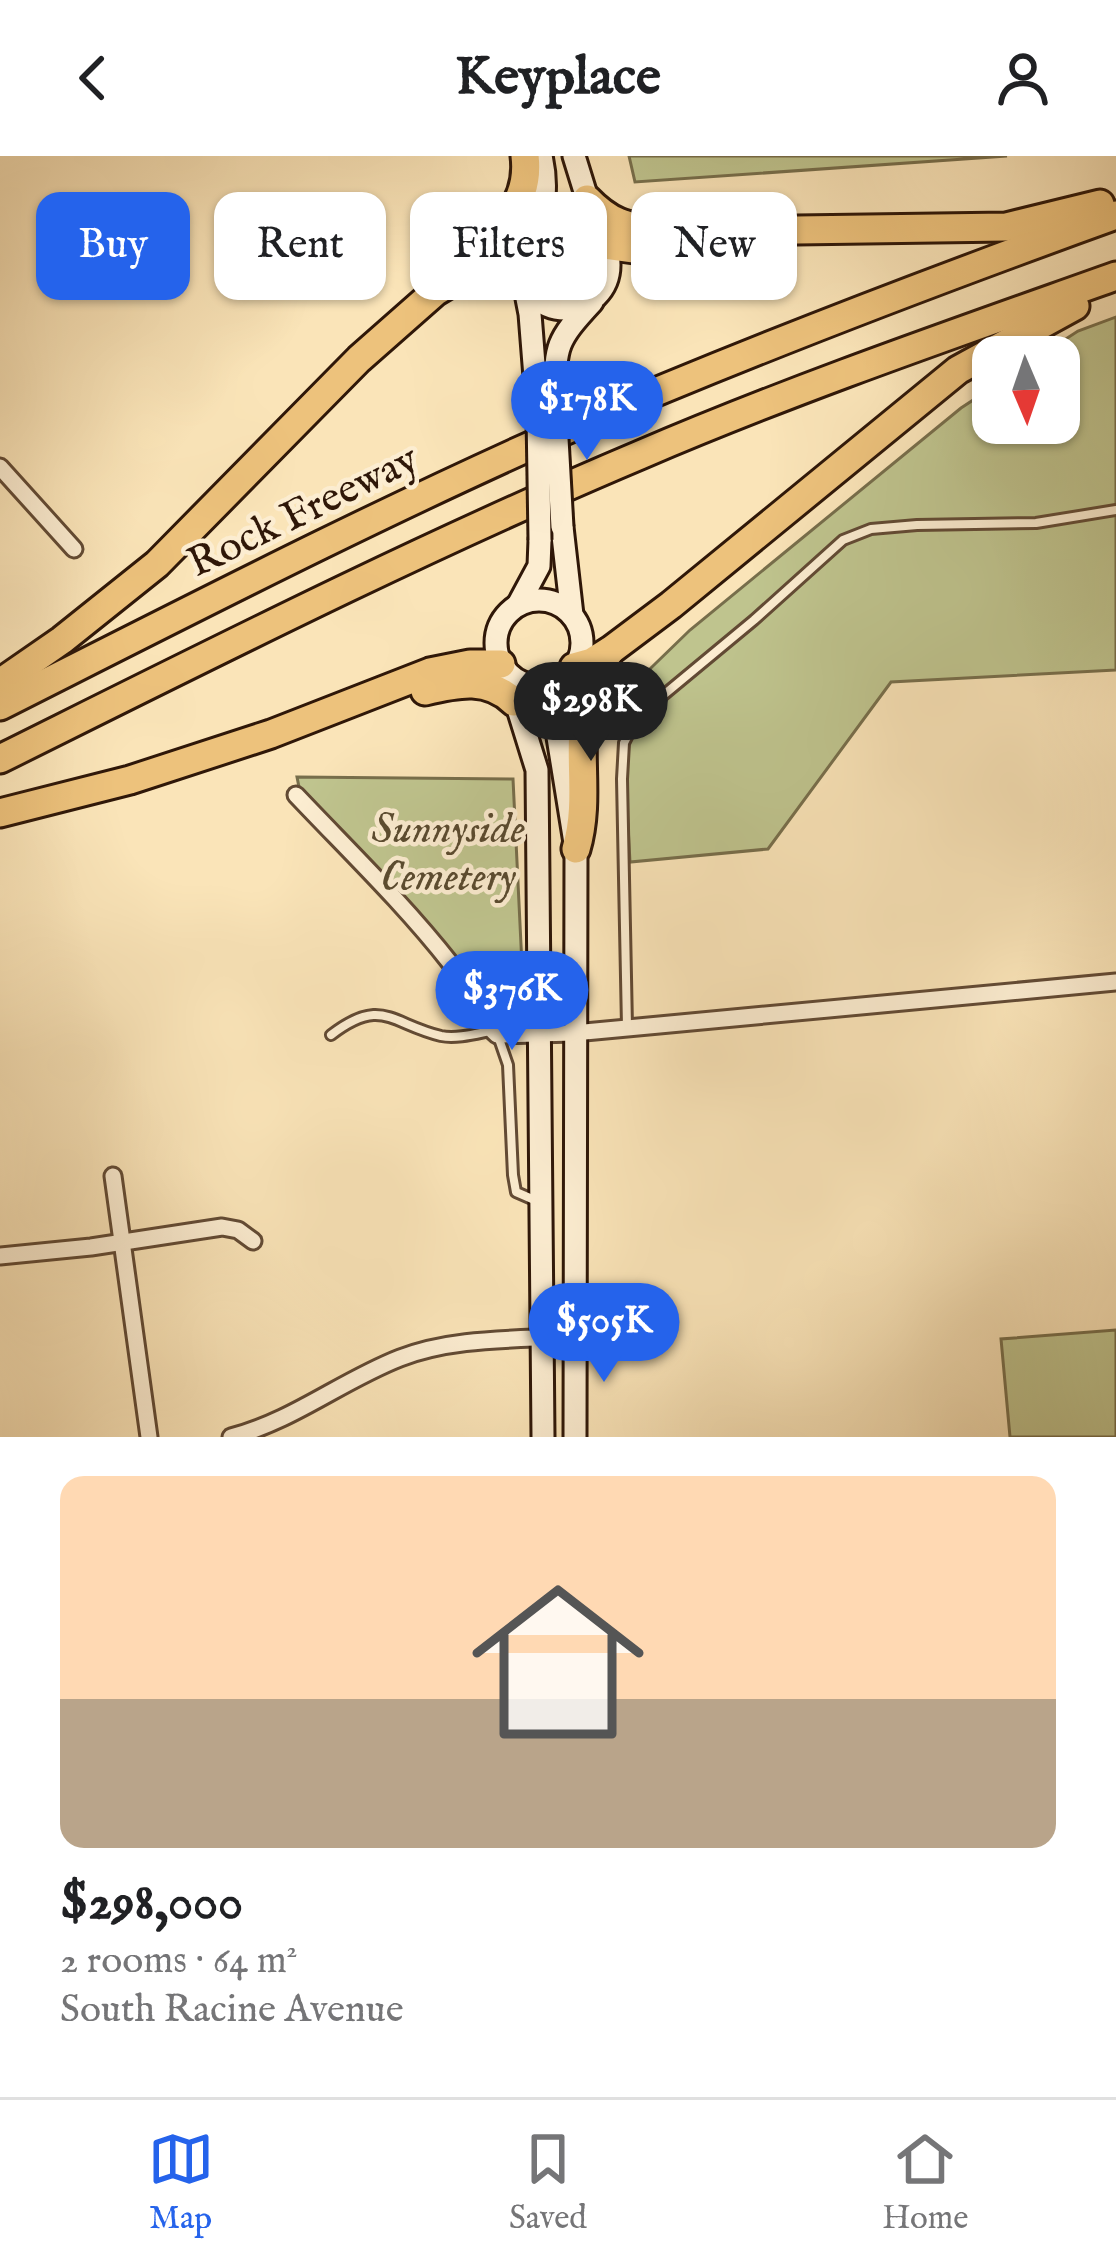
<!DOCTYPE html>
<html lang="en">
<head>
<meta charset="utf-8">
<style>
	body { margin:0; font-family:"IM FELL English",serif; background:#f6f6f6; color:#202124; height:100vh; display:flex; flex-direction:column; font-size:45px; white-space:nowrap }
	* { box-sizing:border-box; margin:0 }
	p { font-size:39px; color:#757577 }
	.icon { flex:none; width:66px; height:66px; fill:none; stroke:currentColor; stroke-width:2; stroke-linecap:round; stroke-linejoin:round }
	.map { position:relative; height:1281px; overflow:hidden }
	.drawer { display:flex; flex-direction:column; background:#fff; flex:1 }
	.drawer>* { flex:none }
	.guide { position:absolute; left:36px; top:36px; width:1044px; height:108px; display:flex; gap:24px }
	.needle { width:78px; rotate:178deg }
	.tools { position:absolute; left:972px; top:180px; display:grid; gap:24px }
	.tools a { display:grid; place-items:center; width:108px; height:108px; border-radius:24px; background:#fff; box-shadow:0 3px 9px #0004; font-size:60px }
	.price { position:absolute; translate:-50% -102px; padding:0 27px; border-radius:42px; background:#2563eb; color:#fff; font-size:39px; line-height:78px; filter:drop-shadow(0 3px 6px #0008) }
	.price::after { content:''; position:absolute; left:50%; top:72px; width:36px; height:27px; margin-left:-18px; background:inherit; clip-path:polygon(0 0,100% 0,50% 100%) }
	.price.selected { background:#222; color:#fff }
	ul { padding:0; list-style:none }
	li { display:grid; align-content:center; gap:24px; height:636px; padding:0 60px }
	li span { display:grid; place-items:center; height:372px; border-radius:24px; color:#555 }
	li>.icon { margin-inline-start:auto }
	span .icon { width:216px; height:216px; fill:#fffc; stroke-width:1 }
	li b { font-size:51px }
	.chip { padding:0 42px; border-radius:24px; background:#fff; box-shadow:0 3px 9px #0004; font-size:42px; line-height:108px }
	.chip.selected { background:#2563eb; color:#fff }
	header { display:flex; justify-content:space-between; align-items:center; height:156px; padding:0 60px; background:#fff; font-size:54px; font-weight:800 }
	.dock { display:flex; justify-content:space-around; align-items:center; height:168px; border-top:3px solid #e0e0e0; background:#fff; font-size:33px; color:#757577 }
	.dock a { display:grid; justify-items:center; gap:6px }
	.dock .selected { color:#2563eb }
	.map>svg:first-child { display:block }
	.green { fill:#bfc48e; stroke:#776e4b; stroke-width:3 }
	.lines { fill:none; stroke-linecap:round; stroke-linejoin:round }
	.service-casing { stroke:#624a34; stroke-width:14 }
	.minor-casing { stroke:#624a34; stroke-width:21 }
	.secondary-casing { stroke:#2f1708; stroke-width:27 }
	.motorway-casing { stroke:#2f1708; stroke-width:33 }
	.service { stroke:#fcedd1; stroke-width:8 }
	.minor { stroke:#fcedd1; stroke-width:15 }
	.secondary { stroke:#fcedd1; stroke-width:21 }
	.motorway { stroke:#edc27c; stroke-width:27 }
	.secondary-bridge-casing { stroke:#2f1708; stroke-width:27; stroke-linecap:butt }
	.secondary-bridge { stroke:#fcedd1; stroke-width:21 }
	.labels { text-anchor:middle; stroke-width:9; stroke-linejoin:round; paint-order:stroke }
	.street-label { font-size:42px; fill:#2f1708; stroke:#fcedd1 }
	.park-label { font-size:42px; font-style:italic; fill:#5a4b30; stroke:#fcedd1 }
</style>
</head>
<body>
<header><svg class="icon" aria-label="back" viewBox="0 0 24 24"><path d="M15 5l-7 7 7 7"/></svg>Keyplace<svg class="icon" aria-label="person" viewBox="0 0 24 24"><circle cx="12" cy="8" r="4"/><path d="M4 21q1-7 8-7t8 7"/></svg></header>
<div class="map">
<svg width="1116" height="1281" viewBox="0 0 1116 1281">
	<rect width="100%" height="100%" fill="#fae4b8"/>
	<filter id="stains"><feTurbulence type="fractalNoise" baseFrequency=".00167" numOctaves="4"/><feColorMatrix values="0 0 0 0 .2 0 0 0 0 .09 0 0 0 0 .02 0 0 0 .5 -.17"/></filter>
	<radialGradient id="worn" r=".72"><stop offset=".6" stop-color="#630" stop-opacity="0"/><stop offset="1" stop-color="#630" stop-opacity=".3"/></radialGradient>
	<g class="green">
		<polygon points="629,0 1007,0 635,26"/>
		<polygon points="1116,161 1116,514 891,526 768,693 630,706 621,541 690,474 961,252 993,231 993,267 1059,267 1059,201 1038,201 1078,175"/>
		<polygon points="297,621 513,623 524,851 496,850 481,829 300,636"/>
		<polygon points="1116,1174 1116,1281 1010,1281 1001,1183"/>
	</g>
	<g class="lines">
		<defs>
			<g id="service">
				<polyline points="627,870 622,623 624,587 637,561 754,464 843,384 871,373 917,369 1036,367 1116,354"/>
				<path d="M331,879C382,840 391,868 441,880C456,883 475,878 490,875"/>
				<polyline points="498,880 508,909 513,1019 516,1036 539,1046"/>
			</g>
			<g id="minor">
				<polyline points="0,311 74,393"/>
				<path d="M296,639C348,694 404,748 451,808C467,829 479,864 497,879L574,877L1116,826"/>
				<polyline points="113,1020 149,1281"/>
				<polyline points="0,1100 91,1091 222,1071 238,1074 253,1085"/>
				<path d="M231,1281C293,1265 341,1225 400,1202C454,1181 517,1184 575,1180"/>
			</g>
			<g id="secondary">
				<polyline points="574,0 591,55"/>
				<circle cx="565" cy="109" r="44"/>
				<path d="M537,73C545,48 547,26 541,0"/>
				<polyline points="524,127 530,158 538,259"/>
				<path d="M555,247C556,191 553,188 592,146"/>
				<polyline points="562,371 572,459"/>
				<circle cx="539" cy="487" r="43"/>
				<polyline points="518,449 539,410 540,384"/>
				<polyline points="506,514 537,614 543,1281"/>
				<polyline points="566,520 558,544 557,575 576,693 575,1281"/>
			</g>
			<g id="motorway">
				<path d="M587,43C610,67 625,70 658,76L1006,71L1100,48"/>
				<polyline points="605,89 649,95 687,90"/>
				<path d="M463,103C498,76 531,48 525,0"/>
				<polyline points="574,511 592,506 611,494 671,449 958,214 1075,150"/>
				<polyline points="0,527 62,484 157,408 359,203 435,136 532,78"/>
				<path d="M425,535C459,527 488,521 514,546"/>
				<path d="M0,550C190,454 378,357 573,271C752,194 933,125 1116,59"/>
				<path d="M0,603C211,498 422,391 640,299C796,232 956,177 1116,120"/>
				<polyline points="0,657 130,624 271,578 430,516 470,508 501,508"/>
				<path d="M576,693C596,625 561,558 610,495"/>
			</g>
		</defs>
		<use href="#service" class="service-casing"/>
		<use href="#minor" class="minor-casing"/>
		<use href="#secondary" class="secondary-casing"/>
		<use href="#motorway" class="motorway-casing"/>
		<use href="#service" class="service"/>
		<use href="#minor" class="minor"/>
		<use href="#secondary" class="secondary"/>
		<use href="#motorway" class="motorway"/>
		<defs>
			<g id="secondary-bridge">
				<polyline points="555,247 562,371"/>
				<polyline points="538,259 540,384"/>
			</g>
		</defs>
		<use href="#secondary-bridge" class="secondary-bridge-casing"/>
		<use href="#secondary-bridge" class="secondary-bridge"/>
	</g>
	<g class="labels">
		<g class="street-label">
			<text transform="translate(302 353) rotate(-26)" y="15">Rock Freeway</text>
		</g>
		<g class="park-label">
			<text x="448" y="686">Sunnyside<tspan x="448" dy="48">Cemetery</tspan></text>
		</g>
	</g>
	<rect width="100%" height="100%" filter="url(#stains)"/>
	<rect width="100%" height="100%" fill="url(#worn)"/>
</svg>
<div class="tools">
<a><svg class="needle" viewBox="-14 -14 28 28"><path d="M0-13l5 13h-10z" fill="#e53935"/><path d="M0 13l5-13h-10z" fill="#757577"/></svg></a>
</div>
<b class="price" style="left:587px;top:307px">$178K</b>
<b class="price selected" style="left:591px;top:608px">$298K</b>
<b class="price" style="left:512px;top:897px">$376K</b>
<b class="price" style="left:604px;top:1229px">$505K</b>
<div class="guide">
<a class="chip selected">Buy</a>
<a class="chip">Rent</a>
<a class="chip">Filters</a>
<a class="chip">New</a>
</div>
</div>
<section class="drawer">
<ul>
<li><span style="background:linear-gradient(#ffd9b3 60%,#b9a48a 0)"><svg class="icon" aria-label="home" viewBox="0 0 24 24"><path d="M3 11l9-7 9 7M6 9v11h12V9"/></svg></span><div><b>$298,000</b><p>2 rooms · 64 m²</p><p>South Racine Avenue</p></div></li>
</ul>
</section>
<nav class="dock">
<a class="selected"><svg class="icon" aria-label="map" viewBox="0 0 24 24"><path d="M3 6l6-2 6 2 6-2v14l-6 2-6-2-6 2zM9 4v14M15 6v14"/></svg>Map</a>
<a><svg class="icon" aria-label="saved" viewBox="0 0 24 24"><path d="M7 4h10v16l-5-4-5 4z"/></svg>Saved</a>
<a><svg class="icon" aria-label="home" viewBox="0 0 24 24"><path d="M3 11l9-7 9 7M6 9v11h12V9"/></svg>Home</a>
</nav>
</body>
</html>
